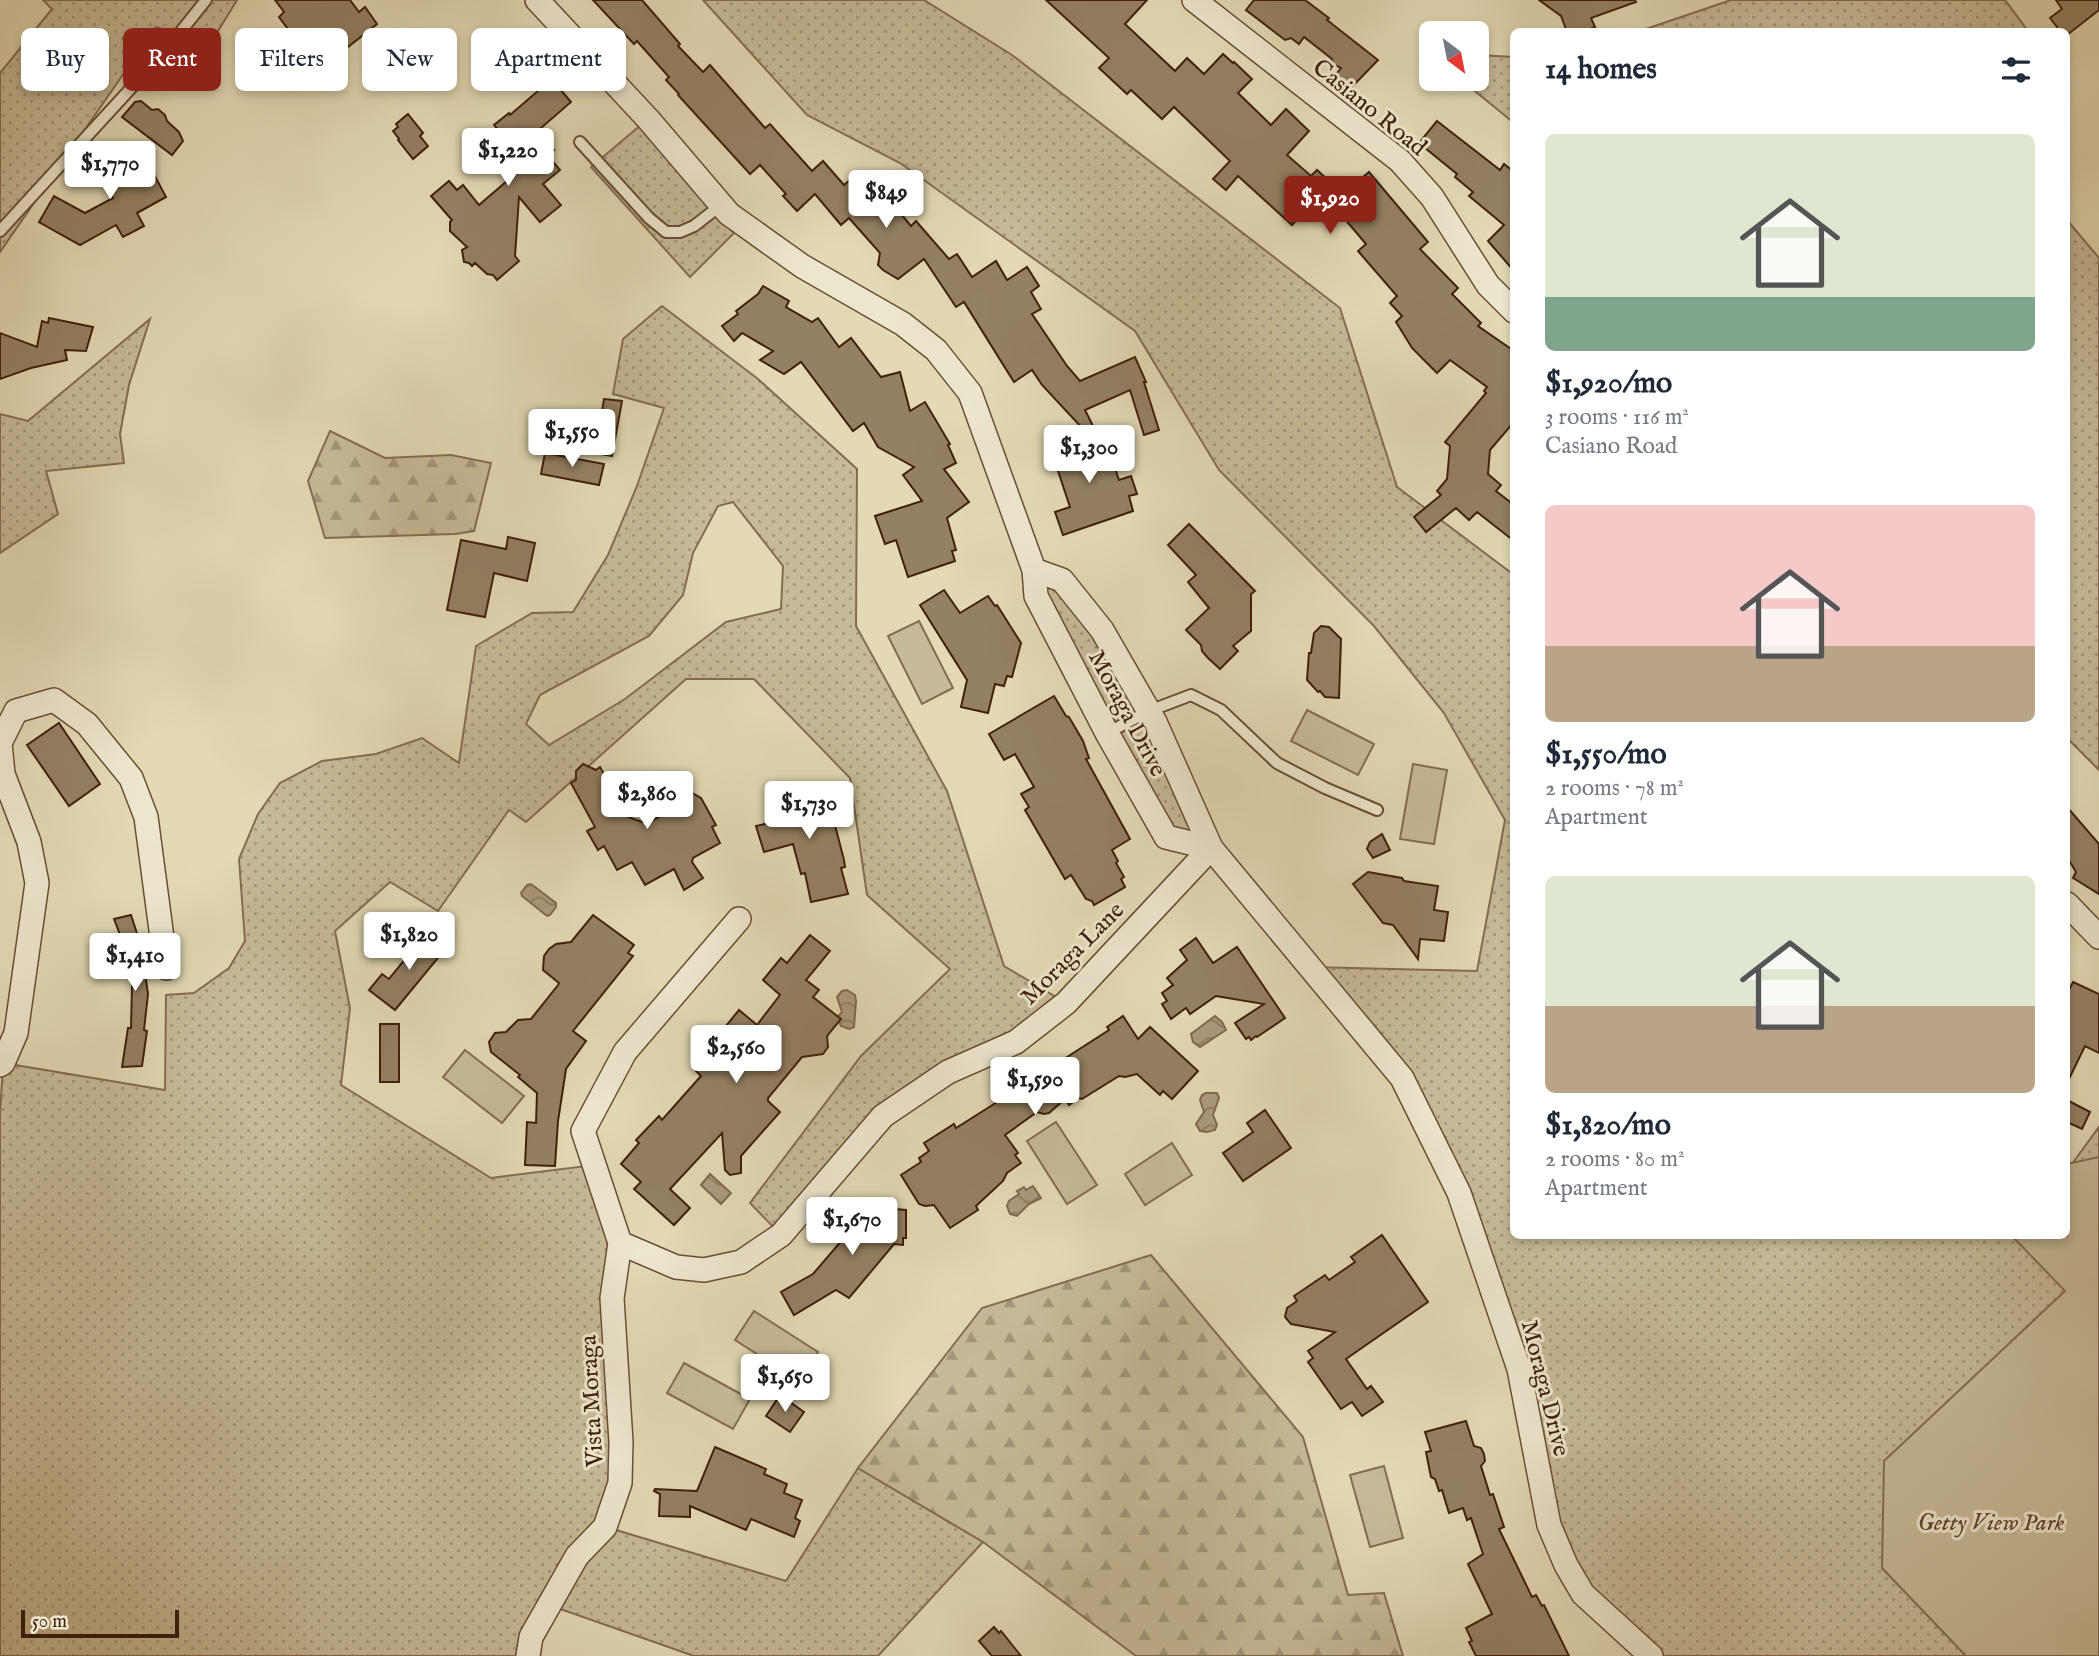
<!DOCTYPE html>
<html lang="en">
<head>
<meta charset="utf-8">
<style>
	body { margin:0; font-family:"IM FELL English",serif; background:#f6f6f7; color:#1f2937; height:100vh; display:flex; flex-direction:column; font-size:26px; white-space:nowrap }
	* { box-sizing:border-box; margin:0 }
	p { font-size:23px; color:#747a83 }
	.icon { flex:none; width:38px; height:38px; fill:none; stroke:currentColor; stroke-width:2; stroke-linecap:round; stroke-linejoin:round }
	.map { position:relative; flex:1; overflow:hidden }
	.drawer { position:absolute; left:1510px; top:28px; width:560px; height:1211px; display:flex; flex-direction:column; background:#fff; border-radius:10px; box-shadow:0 4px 10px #0003 }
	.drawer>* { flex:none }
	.banner { position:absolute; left:21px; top:28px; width:665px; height:63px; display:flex; gap:14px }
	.needle { width:46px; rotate:148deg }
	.controls { position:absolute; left:1419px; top:21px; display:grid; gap:14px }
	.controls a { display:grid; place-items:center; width:70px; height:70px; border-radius:10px; background:#fff; box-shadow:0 4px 10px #0003; font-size:35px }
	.scale { position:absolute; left:21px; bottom:18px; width:158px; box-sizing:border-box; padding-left:7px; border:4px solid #3f200a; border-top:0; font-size:19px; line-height:24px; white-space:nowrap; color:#3f200a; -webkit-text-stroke:5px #ede6cf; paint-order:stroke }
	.price { position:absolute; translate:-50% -60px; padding:0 16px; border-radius:7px; background:#fff; color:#222; font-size:23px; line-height:46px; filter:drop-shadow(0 2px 4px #0008) }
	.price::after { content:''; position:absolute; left:50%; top:42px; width:21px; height:16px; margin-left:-10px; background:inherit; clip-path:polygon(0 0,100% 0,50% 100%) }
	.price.on { background:#8f2418; color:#fff }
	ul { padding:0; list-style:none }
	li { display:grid; align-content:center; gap:14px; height:371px; padding:0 35px }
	li span { display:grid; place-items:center; height:217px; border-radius:10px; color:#555 }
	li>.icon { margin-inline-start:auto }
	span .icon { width:126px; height:126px; fill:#fffc; stroke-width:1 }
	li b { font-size:30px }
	h2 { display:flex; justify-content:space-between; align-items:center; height:84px; padding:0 35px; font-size:30px }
	.pill { padding:0 24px; border-radius:10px; background:#fff; box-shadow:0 4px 10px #0003; font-size:24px; line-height:63px }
	.pill.on { background:#8f2418; color:#fff }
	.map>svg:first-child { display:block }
	.grass { fill:url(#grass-dots); stroke:#836d51; stroke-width:2; fill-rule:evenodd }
	.forest { fill:url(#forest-firs); stroke:#836d51; stroke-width:2 }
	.park { fill:#c7ba98; stroke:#836d51; stroke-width:2 }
	.water { fill:url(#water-waves); stroke:#80694e; stroke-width:2 }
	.building { fill:#948063; stroke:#3f200a; stroke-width:2 }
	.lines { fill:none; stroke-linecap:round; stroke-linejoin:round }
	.lane-casing { stroke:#684e35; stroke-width:14 }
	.street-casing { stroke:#684e35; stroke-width:26 }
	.lane { stroke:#ede6cf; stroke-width:10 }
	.street { stroke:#ede6cf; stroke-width:23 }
	.labels { text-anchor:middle; stroke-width:6; stroke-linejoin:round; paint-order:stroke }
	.street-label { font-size:24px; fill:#3f200a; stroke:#ede6cf }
	.park-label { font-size:24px; font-style:italic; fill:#61462e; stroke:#ede6cf }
</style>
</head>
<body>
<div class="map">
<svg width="2099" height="1656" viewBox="0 0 2099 1656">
	<defs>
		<pattern id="grass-dots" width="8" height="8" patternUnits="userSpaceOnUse" patternTransform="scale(1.75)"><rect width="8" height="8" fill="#c7ba98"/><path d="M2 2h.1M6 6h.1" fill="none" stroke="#a3977a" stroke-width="1.8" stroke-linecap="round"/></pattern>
		<pattern id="forest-firs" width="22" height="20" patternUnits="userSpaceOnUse" patternTransform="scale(1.75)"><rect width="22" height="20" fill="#c7ba98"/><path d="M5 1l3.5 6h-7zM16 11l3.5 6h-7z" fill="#a3977a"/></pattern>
		<pattern id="water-waves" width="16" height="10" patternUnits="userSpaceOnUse" patternTransform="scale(1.75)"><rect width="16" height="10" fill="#ab9a7b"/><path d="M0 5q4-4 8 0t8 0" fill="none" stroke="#8d7d63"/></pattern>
	</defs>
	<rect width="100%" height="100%" fill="#e3d9b5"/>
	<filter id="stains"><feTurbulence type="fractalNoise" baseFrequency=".00286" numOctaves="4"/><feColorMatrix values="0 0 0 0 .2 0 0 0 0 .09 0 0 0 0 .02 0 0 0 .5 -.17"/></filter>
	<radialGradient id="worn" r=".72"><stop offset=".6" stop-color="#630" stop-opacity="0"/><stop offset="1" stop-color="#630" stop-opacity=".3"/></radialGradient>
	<g class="grass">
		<polygon points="43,0 237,0 209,46 156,27 0,252 0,73 52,9"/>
		<polygon points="703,0 924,0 1012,55 1340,308 1397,487 1514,575 1514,1236 2067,1236 2069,1168 2099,1127 2099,1656 1651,1656 1566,1565 1519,1368 1402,1078 1310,967 1477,971 1505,820 1444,713 1374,626 1219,470 1135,331 900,163 807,115"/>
		<polygon points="1731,0 2005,0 2028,31 1640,31"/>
		<polygon points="1477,55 1514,57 1514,123 1460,79 1477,79"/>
		<polygon points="648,119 743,224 690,277 591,167"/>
		<polygon points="2067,220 2099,258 2099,770 2067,738"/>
		<path d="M662,306L758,379L857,469L856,626L947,791L1004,966L1066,1003L883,1116L781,1235L750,1203L861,1056L950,969L867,895L850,778L754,679H686L526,822L509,810L438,911L390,882L335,931L350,1008L341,1085L491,1178L594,1165L620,1243L621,1442L606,1527L786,1581L858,1468L983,1542L878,1656H694L549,1605L528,1656H0V1115L3,1063L165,1090L166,995L194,993L229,968L245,941L239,859L258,814L280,783L322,761L376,754L422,738L459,763L476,646L532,613L573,612L608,555L637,486L664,408L613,394L623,339ZM733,502L783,566L781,609L726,622L625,699L549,745L526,724L540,695L649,636L683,595L693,553L718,506Z"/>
		<polygon points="150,319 129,385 120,434 124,463 46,471 58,514 0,553 0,414 28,421"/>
		<polygon points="1034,570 1102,630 1211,848 1166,837"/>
	</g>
	<g class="forest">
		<polygon points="330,431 385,458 451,455 491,463 474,531 455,534 325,538 308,481"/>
		<polygon points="1151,1255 1303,1437 1348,1595 1384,1593 1403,1656 1136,1656 983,1542 858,1468 982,1308"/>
	</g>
	<g class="park">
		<polygon points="919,621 953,688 922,704 888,636"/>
		<polygon points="1307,710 1374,744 1358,775 1291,741"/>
		<polygon points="1413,764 1447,770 1434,844 1400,839"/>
		<polygon points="465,1050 524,1096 502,1123 443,1077"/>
		<polygon points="1056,1122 1097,1185 1067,1204 1027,1141"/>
		<polygon points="1172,1143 1192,1175 1145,1205 1125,1174"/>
		<polygon points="2099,1157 2099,1656 1966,1656 1882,1568 1884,1461 2065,1291 2012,1236 2067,1236 2067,1164"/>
		<polygon points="754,1311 818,1352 799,1381 735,1340"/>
		<polygon points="684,1363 750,1399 733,1429 667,1393"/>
		<polygon points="1384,1466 1403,1538 1370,1547 1350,1475"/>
	</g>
	<g class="water">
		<polygon points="531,884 556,903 556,907 550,915 547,916 522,896 521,893 527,885"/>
		<polygon points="847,990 855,995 856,1001 854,1027 849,1029 841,1026 837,1018 842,1012 837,997 842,991"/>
		<polygon points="1215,1016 1222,1022 1226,1030 1200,1047 1193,1042 1191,1034"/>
		<polygon points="1206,1093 1217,1093 1219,1098 1213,1115 1217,1125 1215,1130 1207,1132 1200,1131 1196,1124 1204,1112 1200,1100 1202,1095"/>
		<polygon points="710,1174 731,1193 721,1204 701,1185"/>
		<polygon points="1033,1186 1041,1198 1029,1204 1017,1216 1010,1214 1007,1206 1009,1201 1019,1194 1017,1191 1024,1187 1026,1190"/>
	</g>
	<g class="building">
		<polygon points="275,0 350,0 359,12 365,7 377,24 319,70 279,17 284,12"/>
		<polygon points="593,0 642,0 680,44 678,46 703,72 710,65 765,128 770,124 812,171 823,161 844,185 856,175 889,214 896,208 911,226 916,221 949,259 957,254 972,277 996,261 1007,280 1027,267 1039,286 1031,292 1041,309 1032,314 1067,366 1080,381 1135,357 1146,382 1144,382 1159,430 1144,435 1130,390 1085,410 1100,440 1096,443 1042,385 1032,370 1014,382 964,302 956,307 924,259 898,279 883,270 878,265 880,253 849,218 841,225 815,194 797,211 783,196 786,194 760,165 750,174 678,95 679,94 666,80 669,77 637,41 634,44"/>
		<polygon points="1046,0 1147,0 1125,24 1175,71 1187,58 1204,74 1223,54 1233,63 1234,62 1252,79 1238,93 1271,125 1286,109 1309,131 1287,155 1311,176 1317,170 1343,194 1369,172 1428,242 1420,249 1458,288 1452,294 1481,323 1478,326 1514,351 1514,422 1490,450 1488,474 1501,485 1496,491 1514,505 1514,541 1477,512 1469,520 1456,508 1426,532 1414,517 1441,495 1437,491 1447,479 1450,446 1445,442 1486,393 1484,391 1487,387 1450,360 1437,373 1412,348 1396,322 1402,316 1390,303 1397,296 1358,251 1366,244 1322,192 1292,225 1238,176 1226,190 1213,179 1230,161 1174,107 1162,119 1131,90 1127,94 1099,68 1109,58"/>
		<polygon points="1254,0 1305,0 1329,18 1327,20 1378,60 1350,89 1334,77 1341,68 1330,62 1332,59 1304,37 1299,44 1291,38 1285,40 1246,10"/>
		<polygon points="1539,0 1635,0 1636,2 1591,18 1595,27 1583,32 1567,32 1561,16"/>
		<polygon points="2056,0 2099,0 2099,10 2067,35 2067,32 2061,32 2050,18 2062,9"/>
		<polygon points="554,82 571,102 541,128 547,135 544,138 554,150 547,155 560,170 543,184 561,205 540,222 519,197 515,256 519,261 497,280 493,275 487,274 475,263 472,266 469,263 464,262 462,250 467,247 450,231 450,222 452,220 431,196 449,181 457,190 463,185 479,205 521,169 518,166 524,161 494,125 509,113 510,115 546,84 549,87"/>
		<polygon points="141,101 152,110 158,109 165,115 167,121 179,132 183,141 172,155 122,117 135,102"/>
		<polygon points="408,114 423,133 420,136 428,146 413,159 398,140 399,139 393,131 398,127 396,124"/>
		<polygon points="1437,121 1500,170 1504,164 1514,172 1514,271 1488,241 1504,225 1469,196 1473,192 1455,177 1457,174 1419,143"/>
		<polygon points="139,146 166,197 137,213 144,226 123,237 116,225 80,245 39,222 54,196 85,213 113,198 97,169"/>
		<polygon points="763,286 789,301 786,307 812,322 818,318 839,347 851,338 881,377 900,372 910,411 925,402 950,444 948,445 956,463 944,469 969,502 947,518 956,550 952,551 955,561 908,577 896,540 885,544 875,516 922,501 903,475 914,467 878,447 864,423 853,431 801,362 784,374 760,360 773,351 742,333 734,341 722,326 738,314 736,311 758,294"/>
		<polygon points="49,318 93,327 86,351 65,350 67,360 31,368 0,379 0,333 37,347 42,321 48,323"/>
		<polygon points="604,399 622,401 612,456 595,453"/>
		<polygon points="1082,433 1089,453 1108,447 1119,480 1131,476 1137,494 1129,496 1133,511 1063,535 1055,512 1070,507 1049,444"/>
		<polygon points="545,453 604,464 599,485 541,474"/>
		<polygon points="1189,524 1255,591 1251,594 1251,631 1233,646 1238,651 1220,669 1207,657 1202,651 1201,645 1186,630 1209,608 1188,582 1196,575 1168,545"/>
		<polygon points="508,537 535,543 527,581 494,573 485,617 447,610 461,540 506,549"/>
		<polygon points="944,590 960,613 988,596 995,606 997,605 1021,643 1012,677 1007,676 1004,686 995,684 988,713 961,707 967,680 920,605"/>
		<polygon points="1321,626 1329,627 1341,639 1339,698 1325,697 1320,691 1318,692 1307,680 1309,653 1311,653 1314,633"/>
		<polygon points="1054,696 1066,716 1069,717 1083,741 1089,758 1086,759 1130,839 1112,850 1118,861 1116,863 1124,877 1121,879 1125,887 1094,905 1092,901 1086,899 1071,875 1065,879 1025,810 1029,807 1021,794 1034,787 1015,754 1004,760 989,734"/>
		<polygon points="59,723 100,784 69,806 27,745"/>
		<polygon points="583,764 596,770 600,767 628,817 642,822 650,818 651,821 681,805 679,803 683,788 701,798 716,825 712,827 720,843 693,858 692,862 703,878 684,890 674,869 645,885 632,862 617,870 604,846 598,850 587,831 595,827 571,783 576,780 576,771"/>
		<polygon points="800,783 829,802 844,860 845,867 841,868 848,894 811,902 805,873 801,874 793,844 764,852 756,826 769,823 767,815 772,808 786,804"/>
		<polygon points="2067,807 2099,844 2099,894 2073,878 2076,872 2067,857"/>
		<polygon points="1382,834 1390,850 1373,858 1367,849 1370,842"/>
		<polygon points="1368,872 1402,878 1404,881 1438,886 1434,910 1448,912 1444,941 1420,939 1418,959 1393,925 1383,923 1353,884"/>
		<polygon points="131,915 143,952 142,952 148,994 144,1030 147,1031 142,1066 122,1067 128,1028 131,1028 132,984 125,948 114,919"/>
		<polygon points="593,915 634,945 628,953 633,956 573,1031 586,1041 566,1069 558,1121 555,1166 525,1165 527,1122 536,1123 537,1093 518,1077 520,1075 491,1052 489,1042 495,1033 506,1032 518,1020 531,1019 558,985 559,983 543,970 544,956 549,949 556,944 571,942"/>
		<polygon points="428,931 447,947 395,1010 369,990 382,974 389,979"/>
		<polygon points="810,935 830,951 806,980 819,990 813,997 841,1019 827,1036 828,1047 823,1054 802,1057 768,1098 768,1101 780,1112 741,1156 741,1173 730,1175 725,1170 722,1133 670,1189 690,1208 674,1225 634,1189 641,1182 621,1164 639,1143 636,1140 659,1116 662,1120 701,1076 696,1071 728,1037 721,1032 739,1010 757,1025 780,995 763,980 781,958 787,963"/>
		<polygon points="1196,938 1213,963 1237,947 1285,1018 1257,1037 1256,1036 1251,1040 1249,1037 1246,1039 1235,1023 1264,1004 1216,996 1190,1014 1186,1008 1171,1019 1162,1004 1167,1001 1162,993 1173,985 1167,978 1187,960 1180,950"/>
		<polygon points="2073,982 2099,994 2099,1053 2085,1046 2067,1083 2067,994"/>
		<polygon points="1123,1016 1138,1039 1150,1027 1198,1071 1172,1099 1163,1091 1160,1095 1137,1074 1125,1077 1119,1076 1082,1099 1079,1098 1069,1105 1065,1099 1049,1113 1044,1114 1037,1112 1005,1135 1018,1153 1015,1155 1021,1163 1007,1173 1003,1181 976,1206 978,1210 950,1228 934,1205 925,1206 919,1204 901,1175 921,1162 919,1158 929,1151 924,1143 954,1124 956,1128 1005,1097 1109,1030 1107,1027"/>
		<rect x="380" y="1024" width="19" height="58"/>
		<polygon points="2067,1100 2090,1112 2082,1129 2067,1122"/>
		<polygon points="1265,1110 1291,1148 1243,1181 1223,1153 1253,1132 1247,1123"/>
		<polygon points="870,1202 881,1203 883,1208 906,1210 906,1238 903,1238 903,1245 894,1244 849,1298 836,1290 794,1315 781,1292 813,1274 849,1232 846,1229"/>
		<polygon points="1382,1235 1428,1302 1346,1359 1367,1389 1371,1386 1383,1402 1362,1416 1352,1402 1341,1409 1308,1362 1313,1358 1308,1351 1335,1332 1291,1324 1285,1317 1287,1308 1297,1301 1294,1296 1325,1275 1329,1280 1355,1262 1351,1257"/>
		<polygon points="780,1395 804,1412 790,1432 766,1416"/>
		<polygon points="1466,1421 1474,1446 1481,1448 1484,1454 1485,1461 1481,1466 1490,1495 1493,1494 1504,1527 1499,1529 1532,1597 1536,1595 1542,1606 1544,1605 1569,1656 1476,1656 1469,1642 1472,1641 1466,1628 1492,1614 1468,1564 1483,1554 1471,1518 1467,1520 1463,1508 1449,1513 1442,1490 1439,1491 1435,1479 1431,1477 1426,1452 1431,1451 1425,1432"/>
		<polygon points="715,1447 766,1469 764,1474 787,1484 784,1493 802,1500 795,1518 800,1521 794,1537 751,1519 746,1530 690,1506 690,1517 659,1516 660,1494 654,1491 655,1489 697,1491"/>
		<polygon points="994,1627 999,1633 1001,1631 1021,1656 992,1656 979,1641"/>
	</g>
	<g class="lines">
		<defs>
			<g id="lane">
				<polyline points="580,142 649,218 666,232 680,232 694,226 721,205"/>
				<polyline points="0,231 166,50 206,0"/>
				<polyline points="1107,733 1149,711 1191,695 1221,710 1277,763 1325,788 1377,810"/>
			</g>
			<g id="street">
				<polyline points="537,0 648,119 729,214 802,266 903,324 936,350 970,393 1034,570 1036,596 1107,733 1166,837 1211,848"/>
				<polyline points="1194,0 1400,161 1432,197 1488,285 1514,311"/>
				<polyline points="1034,570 1062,580 1102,630 1155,722 1211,848 1402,1078 1459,1193 1519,1369 1549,1525 1566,1565 1583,1594 1651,1656"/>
				<polyline points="2067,904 2099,937"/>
				<polyline points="739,919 625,1052 583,1131 620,1243 676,1267 704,1270 741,1262 781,1235 883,1116 948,1072 1016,1042 1066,1003 1211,848"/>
				<polyline points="0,1065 3,1063 16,1033 37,883 29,842 3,774 0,743 16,711 54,700 87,724 131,778 146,817 166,968"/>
				<polyline points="528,1656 531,1637 577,1556 605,1527 620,1483 621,1442 612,1298 620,1243"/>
			</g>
		</defs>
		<use href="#lane" class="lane-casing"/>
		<use href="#street" class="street-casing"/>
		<use href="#lane" class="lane"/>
		<use href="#street" class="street"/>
	</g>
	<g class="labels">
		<g class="street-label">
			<text transform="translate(1370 107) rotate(39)" y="8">Casiano Road</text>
			<text transform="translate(1128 713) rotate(62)" y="8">Moraga Drive</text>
			<text transform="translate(1072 953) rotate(-45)" y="8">Moraga Lane</text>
			<text transform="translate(1546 1388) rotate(76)" y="8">Moraga Drive</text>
			<text transform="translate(591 1401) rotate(-93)" y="8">Vista Moraga</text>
		</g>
		<g class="park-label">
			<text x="1991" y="1530">Getty View Park</text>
		</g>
	</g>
	<rect width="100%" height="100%" filter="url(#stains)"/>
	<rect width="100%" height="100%" fill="url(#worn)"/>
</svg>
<div class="controls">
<a><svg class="needle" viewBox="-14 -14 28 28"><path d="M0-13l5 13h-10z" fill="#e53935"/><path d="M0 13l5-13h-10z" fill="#747a83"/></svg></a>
</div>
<div class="scale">50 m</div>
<b class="price" style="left:508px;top:188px">$1,220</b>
<b class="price" style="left:110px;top:201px">$1,770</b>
<b class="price" style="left:886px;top:230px">$849</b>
<b class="price on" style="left:1330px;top:236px">$1,920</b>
<b class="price" style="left:572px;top:469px">$1,550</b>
<b class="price" style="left:1089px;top:485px">$1,300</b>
<b class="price" style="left:647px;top:831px">$2,860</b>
<b class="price" style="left:809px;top:841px">$1,730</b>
<b class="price" style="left:409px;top:972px">$1,820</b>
<b class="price" style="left:135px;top:993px">$1,410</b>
<b class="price" style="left:736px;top:1085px">$2,560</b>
<b class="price" style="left:1035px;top:1117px">$1,590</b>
<b class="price" style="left:852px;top:1257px">$1,670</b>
<b class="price" style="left:785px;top:1414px">$1,650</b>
<div class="banner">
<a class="pill">Buy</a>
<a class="pill on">Rent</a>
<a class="pill">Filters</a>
<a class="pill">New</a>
<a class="pill">Apartment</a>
</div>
<section class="drawer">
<h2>14 homes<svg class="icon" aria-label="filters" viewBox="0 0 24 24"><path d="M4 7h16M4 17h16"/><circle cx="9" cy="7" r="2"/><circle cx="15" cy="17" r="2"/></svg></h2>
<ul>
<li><span style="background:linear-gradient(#dfe7d0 75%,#7fa58c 0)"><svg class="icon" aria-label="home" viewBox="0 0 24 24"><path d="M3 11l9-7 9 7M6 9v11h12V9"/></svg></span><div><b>$1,920/mo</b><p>3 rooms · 116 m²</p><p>Casiano Road</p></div></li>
<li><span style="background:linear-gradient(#f6c9c9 65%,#b9a48a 0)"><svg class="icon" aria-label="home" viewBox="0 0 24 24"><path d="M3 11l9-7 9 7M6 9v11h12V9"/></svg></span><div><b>$1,550/mo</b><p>2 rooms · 78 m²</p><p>Apartment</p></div></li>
<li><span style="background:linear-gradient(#dfe7d0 60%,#b9a48a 0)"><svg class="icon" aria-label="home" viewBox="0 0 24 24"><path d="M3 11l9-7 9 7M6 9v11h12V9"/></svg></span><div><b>$1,820/mo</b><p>2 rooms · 80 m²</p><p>Apartment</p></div></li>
</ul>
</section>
</div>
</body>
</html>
